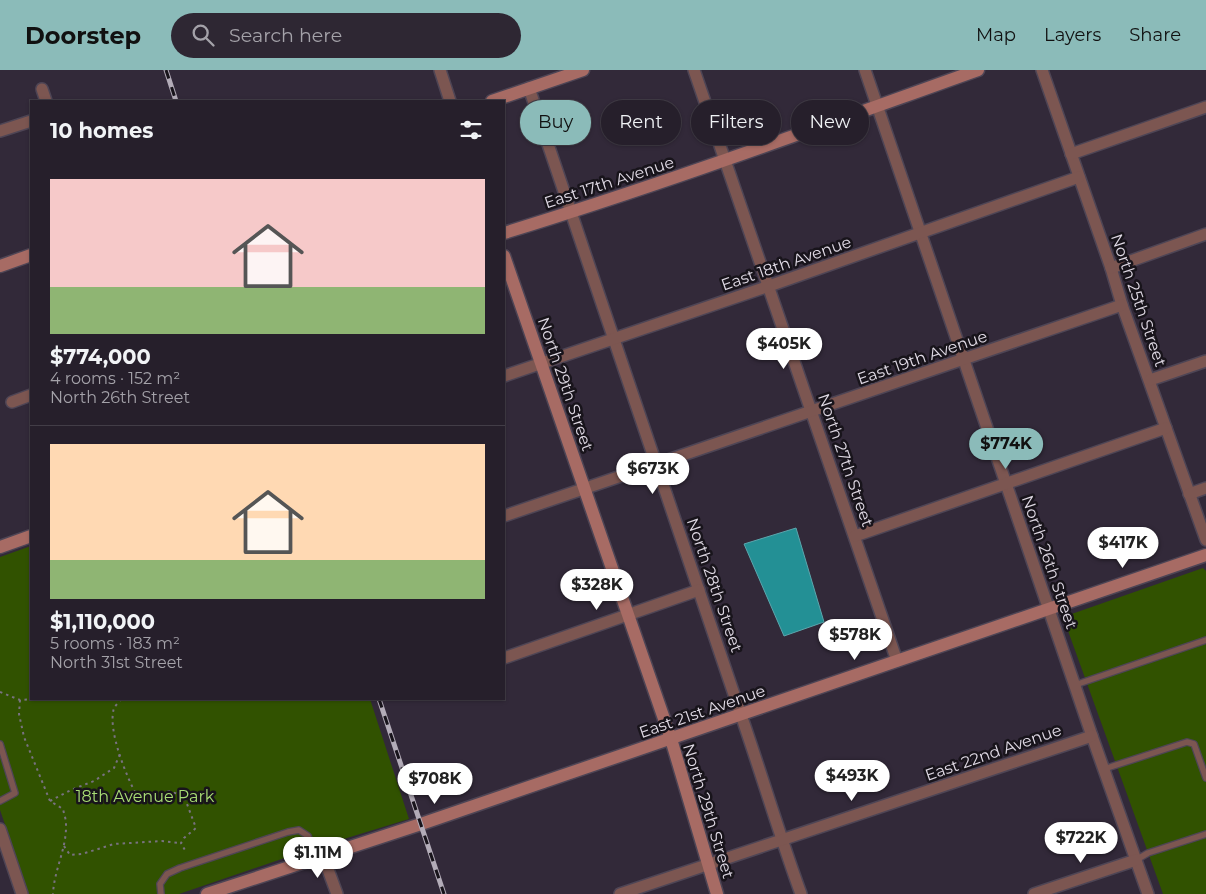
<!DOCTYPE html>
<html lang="en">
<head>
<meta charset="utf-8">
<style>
	body { margin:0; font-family:Montserrat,sans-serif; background:#2e2733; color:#f1f3f6; height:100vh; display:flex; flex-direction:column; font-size:19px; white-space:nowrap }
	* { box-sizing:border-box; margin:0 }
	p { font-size:16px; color:#a4a2a9 }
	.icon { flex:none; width:28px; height:28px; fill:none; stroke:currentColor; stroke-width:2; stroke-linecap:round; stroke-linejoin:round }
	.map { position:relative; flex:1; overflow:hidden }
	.panel { position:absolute; left:30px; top:30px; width:475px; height:600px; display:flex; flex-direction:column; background:#261f2b; border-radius:0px; box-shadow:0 1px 4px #0004,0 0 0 1px #423d47 }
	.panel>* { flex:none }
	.guide { position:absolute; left:520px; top:30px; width:475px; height:45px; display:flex; gap:10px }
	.price { position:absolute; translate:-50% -42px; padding:0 11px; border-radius:18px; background:#fff; color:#222; font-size:16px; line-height:32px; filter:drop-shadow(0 1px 2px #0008) }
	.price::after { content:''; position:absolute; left:50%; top:30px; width:15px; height:11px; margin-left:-8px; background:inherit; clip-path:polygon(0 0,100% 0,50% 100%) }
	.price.on { background:#8bbbb9; color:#111 }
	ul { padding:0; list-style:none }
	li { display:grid; align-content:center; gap:10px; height:265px; padding:0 20px }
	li+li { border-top:1px solid #423d47 }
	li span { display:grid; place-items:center; height:155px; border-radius:0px; color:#555 }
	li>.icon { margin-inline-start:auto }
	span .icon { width:90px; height:90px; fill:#fffc; stroke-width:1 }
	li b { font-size:21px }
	h2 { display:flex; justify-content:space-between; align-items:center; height:60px; padding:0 20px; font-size:21px }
	.tag { padding:0 18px; border-radius:22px; background:#261f2b; box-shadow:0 1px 4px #0004,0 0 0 1px #423d47; font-size:18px; line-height:45px }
	.tag.on { background:#8bbbb9; color:#111 }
	header { display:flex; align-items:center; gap:30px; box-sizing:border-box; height:70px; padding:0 25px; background:#8bbbb9; color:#111 }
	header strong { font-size:24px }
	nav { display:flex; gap:28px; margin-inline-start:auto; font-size:18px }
	.search { width:350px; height:45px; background:#2e2733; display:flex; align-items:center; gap:12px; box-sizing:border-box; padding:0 18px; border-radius:28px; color:#a4a2a9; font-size:19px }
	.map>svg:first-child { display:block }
	.green { fill:#315200 }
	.water { fill:#239095; stroke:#5ca6ad }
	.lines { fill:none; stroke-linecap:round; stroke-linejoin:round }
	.lane-casing { stroke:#4e4555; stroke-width:8 }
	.street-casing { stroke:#4e4555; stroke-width:14 }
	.secondary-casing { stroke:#4e4555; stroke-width:15 }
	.path { stroke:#797280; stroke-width:2; stroke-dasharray:2.5 4; stroke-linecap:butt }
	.lane { stroke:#7c5651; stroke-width:5.5 }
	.street { stroke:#7c5651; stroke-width:11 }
	.secondary { stroke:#a76b64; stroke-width:12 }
	.rail-casing { stroke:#b3acb8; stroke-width:5 }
	.rail { stroke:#18141b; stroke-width:3; stroke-dasharray:9; stroke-linecap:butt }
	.labels { text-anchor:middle; stroke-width:5; stroke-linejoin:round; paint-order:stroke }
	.street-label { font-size:16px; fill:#e0dae5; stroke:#18141b }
	.park-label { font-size:16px; fill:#a9de75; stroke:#18141b }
</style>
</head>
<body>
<header>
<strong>Doorstep</strong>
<div class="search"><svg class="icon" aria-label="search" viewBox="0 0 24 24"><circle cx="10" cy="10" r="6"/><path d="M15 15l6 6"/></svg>Search here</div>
<nav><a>Map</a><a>Layers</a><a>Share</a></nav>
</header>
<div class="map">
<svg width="1206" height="824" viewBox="0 0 1206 824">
	<rect width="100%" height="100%" fill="#322939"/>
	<g class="green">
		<polygon points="31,476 31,629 370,629 409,749 308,780 179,824 29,824 0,740 0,487"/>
		<polygon points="1203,498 1206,501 1206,824 1163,824 1063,547"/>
	</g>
	<polygon class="water" points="796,458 824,552 784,566 744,474"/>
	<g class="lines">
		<defs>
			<g id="lane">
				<polyline points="1075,615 1206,570"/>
				<polyline points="0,674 15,723 0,731"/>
				<polyline points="1104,699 1187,672 1194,674 1206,708"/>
				<polyline points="1136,790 1148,783 1206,764"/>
				<polyline points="161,824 160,814 167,804 180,798 288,762 299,760 308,766 317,787"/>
			</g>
			<g id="street">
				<polyline points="440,0 450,31"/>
				<polyline points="694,0 897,591"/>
				<polyline points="865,0 1092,666 1148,824"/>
				<polyline points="1042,0 1111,198 1122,235 1206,470"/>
				<path d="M529,18C600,226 669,434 740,642C761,702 779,764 801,824"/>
				<polyline points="42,19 46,31"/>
				<polyline points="0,61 31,51"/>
				<polyline points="1071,84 1206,37"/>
				<polyline points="1111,198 1206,164"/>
				<polyline points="504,306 769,216 1079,107"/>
				<polyline points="1150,310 1206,291"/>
				<polyline points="12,332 31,325"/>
				<polyline points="1189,424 1206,418"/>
				<polyline points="504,446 1122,235"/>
				<polyline points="855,466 1166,358"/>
				<polyline points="504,588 699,520"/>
				<polyline points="0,759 22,824"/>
				<polyline points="323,786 337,824"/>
				<polyline points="620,824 1092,666"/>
				<polyline points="1034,824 1136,790"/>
			</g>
			<g id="secondary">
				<polyline points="492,31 583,0"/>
				<path d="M504,163C664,114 821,56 978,0"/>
				<polyline points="504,186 671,669 717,824"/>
				<polyline points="0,196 31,185"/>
				<polyline points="0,477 31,466"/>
				<polyline points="207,824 421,754 1206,485"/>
			</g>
		</defs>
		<use href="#lane" class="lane-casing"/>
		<use href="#street" class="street-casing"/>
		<use href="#secondary" class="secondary-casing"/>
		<g class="path">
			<polyline points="0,622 20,630 33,629"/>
			<path d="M121,629C119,632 116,635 114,638C107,660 127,708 138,728L153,726L169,721L184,726L196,758L184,768L181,773L186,782"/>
			<path d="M20,630L19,644L24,667L50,731L63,739C64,744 66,749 66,754C67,778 54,800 53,824"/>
			<polyline points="50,731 71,720 94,711 114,698 120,684"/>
			<polyline points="64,776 70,785 82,784 114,774 162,771 180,773"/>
		</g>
		<use href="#lane" class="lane"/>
		<use href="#street" class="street"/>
		<use href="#secondary" class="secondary"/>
		<defs>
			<g id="rail">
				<polyline points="166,0 176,31"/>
				<polyline points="379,629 444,824"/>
			</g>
		</defs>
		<use href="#rail" class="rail-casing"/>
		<use href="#rail" class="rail"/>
	</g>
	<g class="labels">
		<g class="street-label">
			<text transform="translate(609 112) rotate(-18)" y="6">East 17th Avenue</text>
			<text transform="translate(786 193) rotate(-19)" y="6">East 18th Avenue</text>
			<text transform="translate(1139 230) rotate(71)" y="6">North 25th Street</text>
			<text transform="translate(922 287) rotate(-19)" y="6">East 19th Avenue</text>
			<text transform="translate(566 314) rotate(71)" y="6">North 29th Street</text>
			<text transform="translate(846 390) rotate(71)" y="6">North 27th Street</text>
			<text transform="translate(1050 492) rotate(71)" y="6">North 26th Street</text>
			<text transform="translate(715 515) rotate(71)" y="6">North 28th Street</text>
			<text transform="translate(702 641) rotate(-19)" y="6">East 21st Avenue</text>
			<text transform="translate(993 682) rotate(-19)" y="6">East 22nd Avenue</text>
			<text transform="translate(709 741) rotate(73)" y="6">North 29th Street</text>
		</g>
		<g class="park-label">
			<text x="145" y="732">18th Avenue Park</text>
		</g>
	</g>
</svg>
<b class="price" style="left:784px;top:300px">$405K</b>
<b class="price on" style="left:1006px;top:400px">$774K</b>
<b class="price" style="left:653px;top:425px">$673K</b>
<b class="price" style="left:1123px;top:499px">$417K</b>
<b class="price" style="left:597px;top:541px">$328K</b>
<b class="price" style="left:855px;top:591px">$578K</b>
<b class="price" style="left:852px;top:732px">$493K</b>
<b class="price" style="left:435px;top:735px">$708K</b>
<b class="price" style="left:1081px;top:794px">$722K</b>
<b class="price" style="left:318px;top:809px">$1.11M</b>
<div class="guide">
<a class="tag on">Buy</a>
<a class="tag">Rent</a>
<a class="tag">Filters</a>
<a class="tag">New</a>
</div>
<section class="panel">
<h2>10 homes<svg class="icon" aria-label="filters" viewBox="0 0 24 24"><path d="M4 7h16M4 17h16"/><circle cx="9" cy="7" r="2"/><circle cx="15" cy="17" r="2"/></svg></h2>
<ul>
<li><span style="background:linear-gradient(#f6c9c9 70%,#8fb573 0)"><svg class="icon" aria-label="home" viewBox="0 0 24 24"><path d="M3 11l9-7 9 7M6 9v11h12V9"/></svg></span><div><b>$774,000</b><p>4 rooms · 152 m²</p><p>North 26th Street</p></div></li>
<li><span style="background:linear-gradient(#ffd9b3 75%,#8fb573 0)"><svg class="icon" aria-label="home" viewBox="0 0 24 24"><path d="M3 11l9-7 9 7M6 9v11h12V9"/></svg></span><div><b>$1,110,000</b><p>5 rooms · 183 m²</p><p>North 31st Street</p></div></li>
</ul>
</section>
</div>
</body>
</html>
